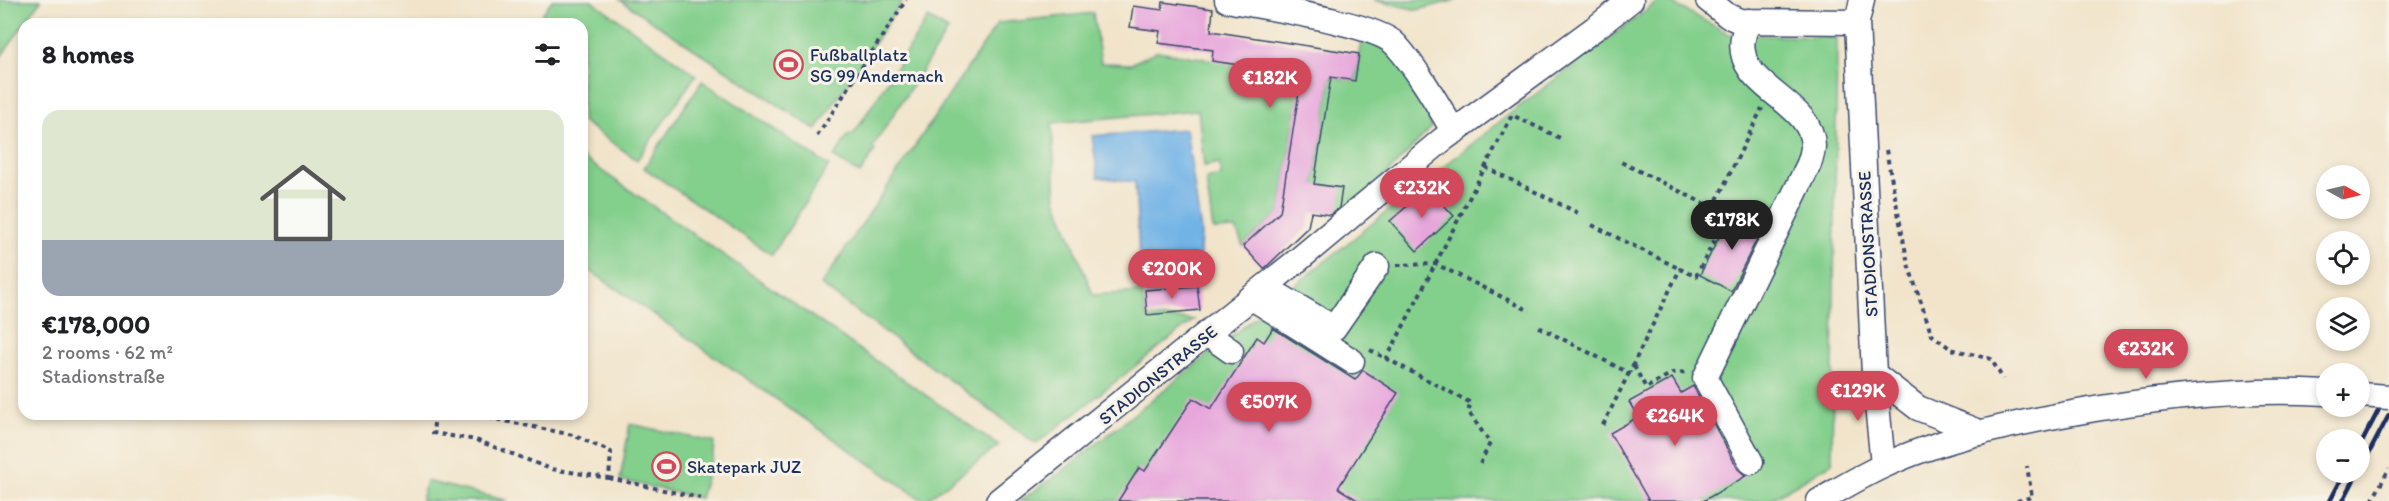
<!DOCTYPE html>
<html lang="en">
<head>
<meta charset="utf-8">
<style>
	body { margin:0; font-family:Itim,sans-serif; background:#f6f6f6; color:#202124; height:100vh; display:flex; flex-direction:column; font-size:22px; white-space:nowrap }
	* { box-sizing:border-box; margin:0 }
	p { font-size:20px; color:#757577 }
	.icon { flex:none; width:33px; height:33px; fill:none; stroke:currentColor; stroke-width:2; stroke-linecap:round; stroke-linejoin:round }
	.map { position:relative; flex:1; overflow:hidden }
	.sheet { position:absolute; left:18px; top:18px; width:570px; height:402px; display:flex; flex-direction:column; background:#fff; border-radius:18px; box-shadow:0 3px 9px #0003 }
	.sheet>* { flex:none }
	.needle { width:39px; rotate:98deg }
	.tools { position:absolute; left:2316px; top:165px; display:grid; gap:12px }
	.tools a { display:grid; place-items:center; width:54px; height:54px; border-radius:50%; background:#fff; box-shadow:0 3px 9px #0003; font-size:30px }
	.price { position:absolute; translate:-50% -51px; padding:0 14px; border-radius:21px; background:#d1495b; color:#fff; font-size:20px; line-height:39px; filter:drop-shadow(0 2px 3px #0008) }
	.price::after { content:''; position:absolute; left:50%; top:36px; width:18px; height:14px; margin-left:-9px; background:inherit; clip-path:polygon(0 0,100% 0,50% 100%) }
	.price.active { background:#222; color:#fff }
	ul { padding:0; list-style:none }
	li { display:grid; align-content:center; gap:12px; height:318px; padding:0 24px }
	li span { display:grid; place-items:center; height:186px; border-radius:18px; color:#555 }
	li>.icon { margin-inline-start:auto }
	span .icon { width:108px; height:108px; fill:#fffc; stroke-width:1 }
	li b { font-size:26px }
	h2 { display:flex; justify-content:space-between; align-items:center; height:72px; padding:0 24px; font-size:26px }
	.map>svg:first-child { display:block }
	.green { fill:#83cf8c; stroke:#4f7f75; stroke-width:1.5 }
	.water { fill:#72b3e6; stroke:#4671a2; stroke-width:1.5 }
	.building { fill:#e7a6db }
	.lines { fill:none; stroke-linecap:round; stroke-linejoin:round }
	.minor-casing { stroke:#3b4a6e; stroke-width:27 }
	.path { stroke:#3b4a6e; stroke-width:4; stroke-dasharray:4.5 4.5; stroke-linecap:butt }
	.minor { stroke:#fff; stroke-width:24 }
	.rail { stroke:#1b2f5e; stroke-width:4.5 }
	.minor-bridge-casing { stroke:#3b4a6e; stroke-width:27; stroke-linecap:butt }
	.minor-bridge { stroke:#fff; stroke-width:24 }
	.labels { text-anchor:middle; stroke-width:6; stroke-linejoin:round; paint-order:stroke }
	.poi-label { font-size:18px; fill:#1b2f5e; stroke:#f7f3e8; text-anchor:start }
	.street-label { font-size:18px; fill:#1b2f5e; stroke:#f7f3e8 }
</style>
</head>
<body>
<div class="map">
<svg width="2389" height="501" viewBox="0 0 2389 501">
	<rect width="100%" height="100%" fill="#f7f3e8"/>
	<filter id="ink" filterUnits="userSpaceOnUse"><feTurbulence type="fractalNoise" baseFrequency=".0167" numOctaves="2"/><feDisplacementMap in="SourceGraphic" scale="12" xChannelSelector="R" yChannelSelector="G"/><feConvolveMatrix kernelMatrix="1 2 1 2 8 2 1 2 1" color-interpolation-filters="sRGB"/></filter>
	<filter id="wash" filterUnits="userSpaceOnUse"><feTurbulence type="fractalNoise" baseFrequency=".008" numOctaves="4" result="noise"/><feDisplacementMap in="SourceGraphic" scale="24" xChannelSelector="R" yChannelSelector="G"/><feGaussianBlur stdDeviation="1.35" result="paint"/><feColorMatrix in="noise" values="0 0 0 0 0 0 0 0 0 0 0 0 0 0 0 0 0 1.4 0 .05"/><feComposite in="paint" operator="in"/></filter>
	<g filter="url(#wash)">
		<rect width="100%" height="100%" fill="#f1e4ca"/>
		<g class="green">
			<polygon points="0,0 41,0 0,58"/>
			<polygon points="552,0 591,0 696,75 637,160 582,121 582,24 535,24"/>
			<polygon points="620,0 903,0 816,130"/>
			<polygon points="1374,0 1456,0 1417,10"/>
			<polygon points="1660,0 1666,0 1729,34 1837,38 1832,463 1768,501 1020,501 1065,469 1512,112"/>
			<polygon points="1093,13 1101,63 1131,64 1157,51 1302,74 1280,212 1243,246 1236,229 1213,230 1206,179 1221,176 1219,163 1204,166 1198,110 1052,123 1056,199 1093,295 1142,292 1146,317 1194,320 1036,444 821,285 998,23"/>
			<polygon points="928,18 948,30 872,148 875,150 860,174 834,157 849,134 853,135"/>
			<path d="M1362,33C1371,38 1383,43 1391,50C1405,64 1431,108 1431,128L1382,179L1337,216L1341,188L1314,184L1331,77L1355,81Z"/>
			<polygon points="702,81 829,166 772,255 644,168"/>
			<polygon points="582,157 999,446 924,501 582,265"/>
			<polygon points="630,424 714,442 713,454 700,498 620,480"/>
			<polygon points="426,481 509,501 421,501"/>
		</g>
		<polygon class="water" points="1186,129 1201,232 1199,269 1140,273 1135,182 1098,177 1092,136"/>
		<g id="blocks">
			<g class="building">
				<polygon points="1163,2 1213,9 1211,31 1359,54 1355,81 1331,77 1314,184 1342,188 1339,208 1330,215 1311,212 1308,227 1264,269 1243,246 1280,212 1302,74 1212,61 1213,50 1158,43 1160,31 1130,27 1133,6 1162,10"/>
				<polygon points="1428,188 1454,216 1417,251 1390,221"/>
				<polygon points="1732,211 1763,227 1731,291 1700,275"/>
				<polygon points="1197,286 1200,310 1147,315 1145,290"/>
				<polygon points="1273,328 1355,380 1363,370 1398,393 1338,488 1359,501 1118,501 1139,468 1145,471 1193,398 1211,409 1257,337 1264,342"/>
				<polygon points="1672,378 1681,393 1693,386 1738,469 1746,476 1703,501 1649,501 1610,433 1638,417 1629,402"/>
			</g>
		</g>
	</g>
	<g filter="url(#ink)">
		<use href="#blocks" fill-opacity="0" stroke="#3b4a6e" stroke-width="1.5"/>
		<g class="lines">
			<defs>
				<g id="minor">
					<path d="M1227,0C1261,7 1375,23 1395,44C1417,68 1438,105 1454,132"/>
					<polyline points="1708,0 1728,16 1740,21 1857,22"/>
					<polyline points="1862,0 1857,22 1874,374 1883,465"/>
					<path d="M1749,21C1747,26 1744,32 1743,38C1734,88 1813,100 1813,146C1813,151 1811,158 1809,164L1705,378L1751,462"/>
					<polyline points="1265,287 1334,328 1377,266"/>
					<polyline points="1254,299 1352,361"/>
					<polyline points="1207,334 1231,351"/>
					<polyline points="1874,374 1918,408 1981,433"/>
					<polyline points="998,501 1298,260 1442,140 1598,26 1631,0"/>
					<path d="M1819,501C1840,489 1861,476 1883,466C1938,440 2007,425 2067,414C2153,398 2239,388 2326,393"/>
				</g>
			</defs>
			<use href="#minor" class="minor-casing"/>
			<g class="path">
				<polyline points="817,136 906,0"/>
				<polyline points="1886,150 1908,264 1932,335 1951,349 1991,359 2003,379"/>
				<polyline points="1485,167 1578,213"/>
				<polyline points="1713,208 1762,108"/>
				<polyline points="1592,225 1680,269"/>
				<polyline points="1397,265 1436,264 1530,311"/>
				<polyline points="1539,327 1629,373 1680,269 1696,276 1726,218 1713,208 1621,162"/>
				<polyline points="1370,350 1471,403 1468,411 1490,443 1480,464"/>
				<polyline points="1386,360 1512,115 1560,138"/>
				<polyline points="1634,366 1646,388 1672,373 1688,372"/>
				<polyline points="435,414 433,433 476,440 551,469 609,478 611,452 573,435 470,414"/>
				<polyline points="1603,425 1629,373"/>
				<polyline points="609,478 700,498"/>
				<polyline points="2017,501 2032,497 2027,466"/>
				<polyline points="2372,501 2389,469"/>
			</g>
			<use href="#minor" class="minor"/>
			<g class="rail">
				<polyline points="2360,446 2389,390"/>
				<polyline points="2360,470 2389,415"/>
				<polyline points="2330,501 2345,472"/>
				<polyline points="2343,501 2358,472"/>
			</g>
			<defs>
				<polyline id="minor-bridge" points="2360,395 2389,397"/>
			</defs>
			<use href="#minor-bridge" class="minor-bridge-casing"/>
			<use href="#minor-bridge" class="minor-bridge"/>
		</g>
	</g>
	<defs>
		<symbol id="stadium-ring" viewBox="-11 -11 22 22"><circle r="9.5" fill="#f7f3e8" stroke="#d1495b" stroke-width="1.5"/><path d="M0-5a6.5 5 0 1 0 0 10a6.5 5 0 1 0 0-10ZM-3.5-1.8h7v3.6h-7Z" fill="#d1495b"/></symbol>
	</defs>
	<g fill-rule="evenodd">
		<use href="#stadium-ring" x="772" y="48" width="33" height="33"/>
		<use href="#stadium-ring" x="650" y="450" width="33" height="33"/>
	</g>
	<g class="labels">
		<g class="poi-label">
			<text x="810" y="61">Fußballplatz<tspan x="810" dy="21">SG 99 Andernach</tspan></text>
			<text x="687" y="473">Skatepark JUZ</text>
		</g>
		<g class="street-label">
			<text transform="translate(1868 244) rotate(-93)" y="6">STADIONSTRASSE</text>
			<text transform="translate(1158 375) rotate(-39)" y="6">STADIONSTRASSE</text>
		</g>
	</g>
</svg>
<div class="tools">
<a><svg class="needle" viewBox="-14 -14 28 28"><path d="M0-13l5 13h-10z" fill="#e53935"/><path d="M0 13l5-13h-10z" fill="#757577"/></svg></a>
<a><svg class="icon" aria-label="locate" viewBox="0 0 24 24"><circle cx="12" cy="12" r="6"/><path d="M12 2v4M12 18v4M2 12h4M18 12h4"/></svg></a>
<a><svg class="icon" aria-label="layers" viewBox="0 0 24 24"><path d="M12 4l9 5-9 5-9-5zM3 14l9 5 9-5"/></svg></a>
<a>+</a>
<a>−</a>
</div>
<b class="price" style="left:1270px;top:109px">€182K</b>
<b class="price" style="left:1422px;top:219px">€232K</b>
<b class="price active" style="left:1732px;top:251px">€178K</b>
<b class="price" style="left:1172px;top:300px">€200K</b>
<b class="price" style="left:2146px;top:380px">€232K</b>
<b class="price" style="left:1858px;top:422px">€129K</b>
<b class="price" style="left:1269px;top:433px">€507K</b>
<b class="price" style="left:1675px;top:447px">€264K</b>
<section class="sheet">
<h2>8 homes<svg class="icon" aria-label="filters" viewBox="0 0 24 24"><path d="M4 7h16M4 17h16"/><circle cx="9" cy="7" r="2"/><circle cx="15" cy="17" r="2"/></svg></h2>
<ul>
<li><span style="background:linear-gradient(#dfe7d0 70%,#9aa5b1 0)"><svg class="icon" aria-label="home" viewBox="0 0 24 24"><path d="M3 11l9-7 9 7M6 9v11h12V9"/></svg></span><div><b>€178,000</b><p>2 rooms · 62 m²</p><p>Stadionstraße</p></div></li>
</ul>
</section>
</div>
</body>
</html>
